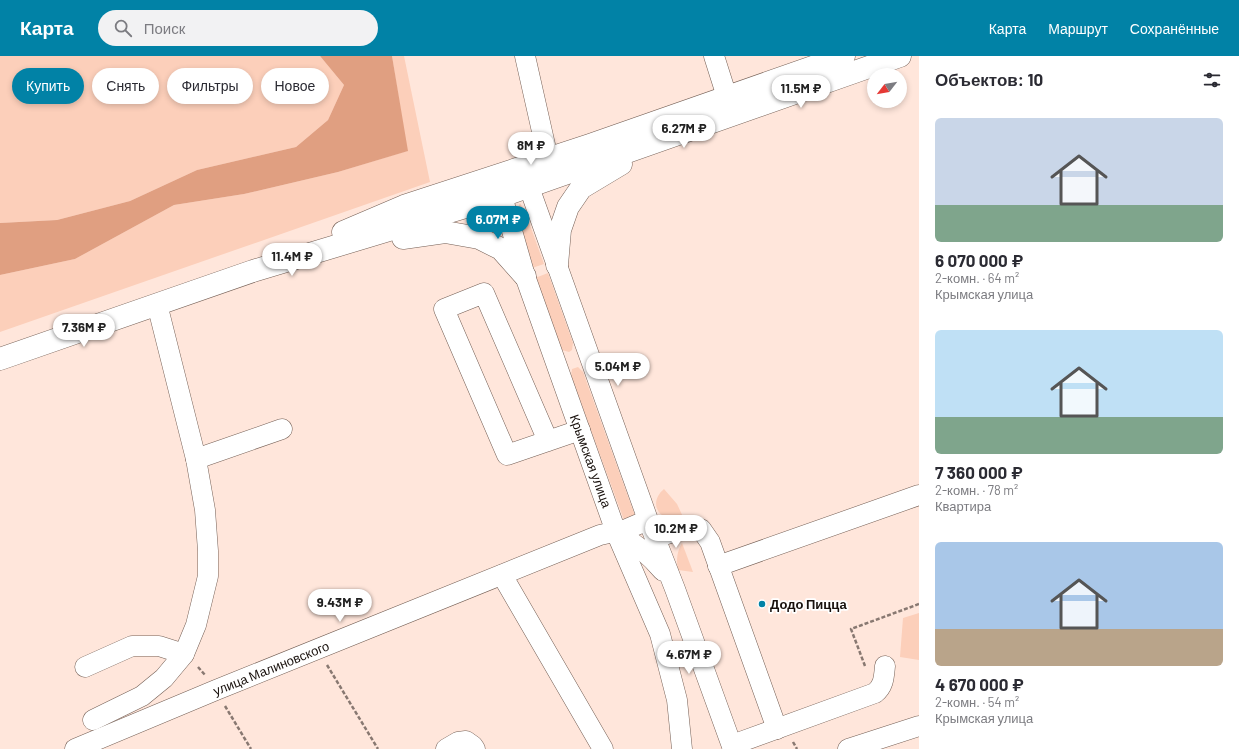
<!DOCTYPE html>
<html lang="ru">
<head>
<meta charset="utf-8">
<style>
	body { margin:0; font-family:Barlow,sans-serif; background:#f2f2f3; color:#2b2b33; height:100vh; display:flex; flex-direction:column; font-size:15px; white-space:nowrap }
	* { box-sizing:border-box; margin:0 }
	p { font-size:13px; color:#7c7c81 }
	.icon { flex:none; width:22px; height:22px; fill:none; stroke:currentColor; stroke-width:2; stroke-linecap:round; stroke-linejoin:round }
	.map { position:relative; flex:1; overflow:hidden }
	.side { display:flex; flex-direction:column; background:#fff; width:320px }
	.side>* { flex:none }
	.hud { position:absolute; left:12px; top:12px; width:380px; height:36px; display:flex; gap:8px }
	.needle { width:26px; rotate:239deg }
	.controls { position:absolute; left:867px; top:12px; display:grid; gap:8px }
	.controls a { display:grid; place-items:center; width:40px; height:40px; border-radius:50%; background:#fff; box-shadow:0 2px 6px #0003; font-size:20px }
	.price { position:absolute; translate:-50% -34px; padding:0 9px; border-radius:14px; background:#fff; color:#222; font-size:13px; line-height:26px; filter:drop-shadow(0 1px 2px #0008) }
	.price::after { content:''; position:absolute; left:50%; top:24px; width:12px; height:9px; margin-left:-6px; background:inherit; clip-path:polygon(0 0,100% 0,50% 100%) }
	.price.current { background:#0182a6; color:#fff }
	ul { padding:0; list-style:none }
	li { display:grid; align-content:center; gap:8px; height:212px; padding:0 16px }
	li span { display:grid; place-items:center; height:124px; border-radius:6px; color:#555 }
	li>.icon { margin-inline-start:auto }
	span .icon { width:72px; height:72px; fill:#fffc; stroke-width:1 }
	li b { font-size:17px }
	h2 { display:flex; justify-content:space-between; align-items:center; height:48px; padding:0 16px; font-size:17px }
	.tag { padding:0 14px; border-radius:18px; background:#fff; box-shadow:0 2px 6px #0003; font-size:14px; line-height:36px }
	.tag.current { background:#0182a6; color:#fff }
	header { display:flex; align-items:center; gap:24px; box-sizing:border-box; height:56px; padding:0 20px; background:#0182a6; color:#fff }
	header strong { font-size:19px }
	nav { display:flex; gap:22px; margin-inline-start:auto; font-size:14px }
	.search { width:280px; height:36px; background:#f2f2f3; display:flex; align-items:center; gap:10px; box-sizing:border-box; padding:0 14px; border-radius:22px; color:#7c7c81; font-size:15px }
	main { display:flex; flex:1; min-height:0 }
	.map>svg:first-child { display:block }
	.green { fill:#fccfba }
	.forest { fill:#e09f81 }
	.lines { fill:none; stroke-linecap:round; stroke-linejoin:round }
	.minor-casing { stroke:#745f55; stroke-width:21 }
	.major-casing { stroke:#745f55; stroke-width:23 }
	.path { stroke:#887871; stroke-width:2.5; stroke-dasharray:4 2; stroke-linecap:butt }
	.minor { stroke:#fff; stroke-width:20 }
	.major { stroke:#fff; stroke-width:22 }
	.poi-dot { fill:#0182a6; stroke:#fff; stroke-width:1.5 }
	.labels { text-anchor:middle; stroke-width:3.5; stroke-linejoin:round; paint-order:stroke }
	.street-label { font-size:13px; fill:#19110d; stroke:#fff }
	.poi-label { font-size:13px; font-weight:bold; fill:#19110d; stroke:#fff; text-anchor:start }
</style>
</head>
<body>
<header>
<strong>Карта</strong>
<div class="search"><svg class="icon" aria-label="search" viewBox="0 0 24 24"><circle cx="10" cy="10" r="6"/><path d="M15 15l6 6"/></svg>Поиск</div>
<nav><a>Карта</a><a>Маршрут</a><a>Сохранённые</a></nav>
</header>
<main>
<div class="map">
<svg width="919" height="693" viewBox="0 0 919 693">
	<rect width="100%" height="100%" fill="#ffe6db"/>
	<g class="green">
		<polygon points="0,0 320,0 344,29 328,64 296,91 197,114 130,145 57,164 0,167"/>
		<polygon points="392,0 404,0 430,126 0,276 0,219 75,203 174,149 244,138 338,116 407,95"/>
		<polygon points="520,147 526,158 544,208 532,212 516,157"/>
		<polygon points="548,217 573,287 572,294 569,296 562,294 560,291 535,222"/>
		<polygon points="578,311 583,316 634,457 634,460 624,464 571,320 572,313"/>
		<path d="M664,433L677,448L684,463C678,464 672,465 667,462C653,456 653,442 664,433Z"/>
		<path d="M682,487L693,516L678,514C676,503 677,496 682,487Z"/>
		<polygon points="919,557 919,604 900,601 903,562"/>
	</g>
	<polygon class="forest" points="320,0 392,0 408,95 338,116 244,138 174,149 75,203 0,219 0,167 57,164 130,145 197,114 296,91 328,64 344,29"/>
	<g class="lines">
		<defs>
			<g id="minor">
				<polyline points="525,0 548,102"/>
				<polyline points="714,0 727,41"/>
				<polyline points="529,131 648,464 675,533 733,693"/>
				<polyline points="502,140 525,220 616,476 660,578 677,644 682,693"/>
				<polyline points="548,385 484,237 444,253 507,399 580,374"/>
				<polyline points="196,403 282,373"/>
				<path d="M616,476C635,487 649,498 663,515"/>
				<polyline points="655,482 691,470 701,473 710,486 777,673"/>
				<polyline points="718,510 919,439"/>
				<polyline points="502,519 603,693"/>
				<polyline points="85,611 132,590 159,590 184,598"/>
				<polyline points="93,664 142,640 164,622 184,598 196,569 208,520 208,495 205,454 196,403 157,248"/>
				<path d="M732,689L875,637C884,630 884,620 885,610"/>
				<polyline points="75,693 216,634 600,479 627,473 648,464"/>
				<polyline points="446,693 458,686 466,685 473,690 475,693"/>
				<polyline points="848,693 919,670"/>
			</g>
			<g id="major">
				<polyline points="343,176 404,150 590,89 844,0"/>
				<polyline points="403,182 445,176 479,182 501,193 525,220"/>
				<polyline points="557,209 560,174 568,151 581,132 621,108"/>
				<polyline points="0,303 253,215 502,140 900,0"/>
			</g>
		</defs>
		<use href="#minor" class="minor-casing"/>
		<use href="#major" class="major-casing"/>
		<g class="path">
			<polyline points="327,609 378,693"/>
			<polyline points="865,610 851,573 919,548"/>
			<polyline points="198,611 205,619"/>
			<polyline points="225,650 251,693"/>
			<polyline points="793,686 797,693"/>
		</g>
		<use href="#minor" class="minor"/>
		<use href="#major" class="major"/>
	</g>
	<circle class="poi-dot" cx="762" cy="548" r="4"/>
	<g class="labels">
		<g class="street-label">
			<text transform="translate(591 405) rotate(70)" y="5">Крымская улица</text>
			<text transform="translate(271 612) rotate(-22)" y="5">улица Малиновского</text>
		</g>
		<g class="poi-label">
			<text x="770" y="553">Додо Пицца</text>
		</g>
	</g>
</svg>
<div class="controls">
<a><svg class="needle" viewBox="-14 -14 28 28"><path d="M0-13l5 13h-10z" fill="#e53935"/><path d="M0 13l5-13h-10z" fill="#7c7c81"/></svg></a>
</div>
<b class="price" style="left:801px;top:53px">11.5M ₽</b>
<b class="price" style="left:684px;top:93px">6.27M ₽</b>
<b class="price" style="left:531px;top:110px">8M ₽</b>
<b class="price current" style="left:498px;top:184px">6.07M ₽</b>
<b class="price" style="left:292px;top:221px">11.4M ₽</b>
<b class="price" style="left:84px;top:292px">7.36M ₽</b>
<b class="price" style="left:618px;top:331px">5.04M ₽</b>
<b class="price" style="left:676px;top:493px">10.2M ₽</b>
<b class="price" style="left:340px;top:567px">9.43M ₽</b>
<b class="price" style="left:689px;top:619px">4.67M ₽</b>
<div class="hud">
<a class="tag current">Купить</a>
<a class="tag">Снять</a>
<a class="tag">Фильтры</a>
<a class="tag">Новое</a>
</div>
</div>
<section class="side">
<h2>Объектов: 10<svg class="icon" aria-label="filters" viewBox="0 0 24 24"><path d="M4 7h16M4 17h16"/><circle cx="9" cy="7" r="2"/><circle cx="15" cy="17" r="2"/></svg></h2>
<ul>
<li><span style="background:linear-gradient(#c9d6e8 70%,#7fa58c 0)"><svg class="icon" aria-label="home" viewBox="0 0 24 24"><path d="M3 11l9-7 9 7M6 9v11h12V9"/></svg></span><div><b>6 070 000 ₽</b><p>2-комн. · 64 m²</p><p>Крымская улица</p></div></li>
<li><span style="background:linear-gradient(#bfe0f5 70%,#7fa58c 0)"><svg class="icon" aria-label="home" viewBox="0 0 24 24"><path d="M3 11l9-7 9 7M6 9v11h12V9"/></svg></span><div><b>7 360 000 ₽</b><p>2-комн. · 78 m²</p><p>Квартира</p></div></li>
<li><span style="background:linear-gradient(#a9c7e8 70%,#b9a48a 0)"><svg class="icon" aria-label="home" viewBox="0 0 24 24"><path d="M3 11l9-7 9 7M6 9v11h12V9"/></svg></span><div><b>4 670 000 ₽</b><p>2-комн. · 54 m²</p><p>Крымская улица</p></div></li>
</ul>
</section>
</main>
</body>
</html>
